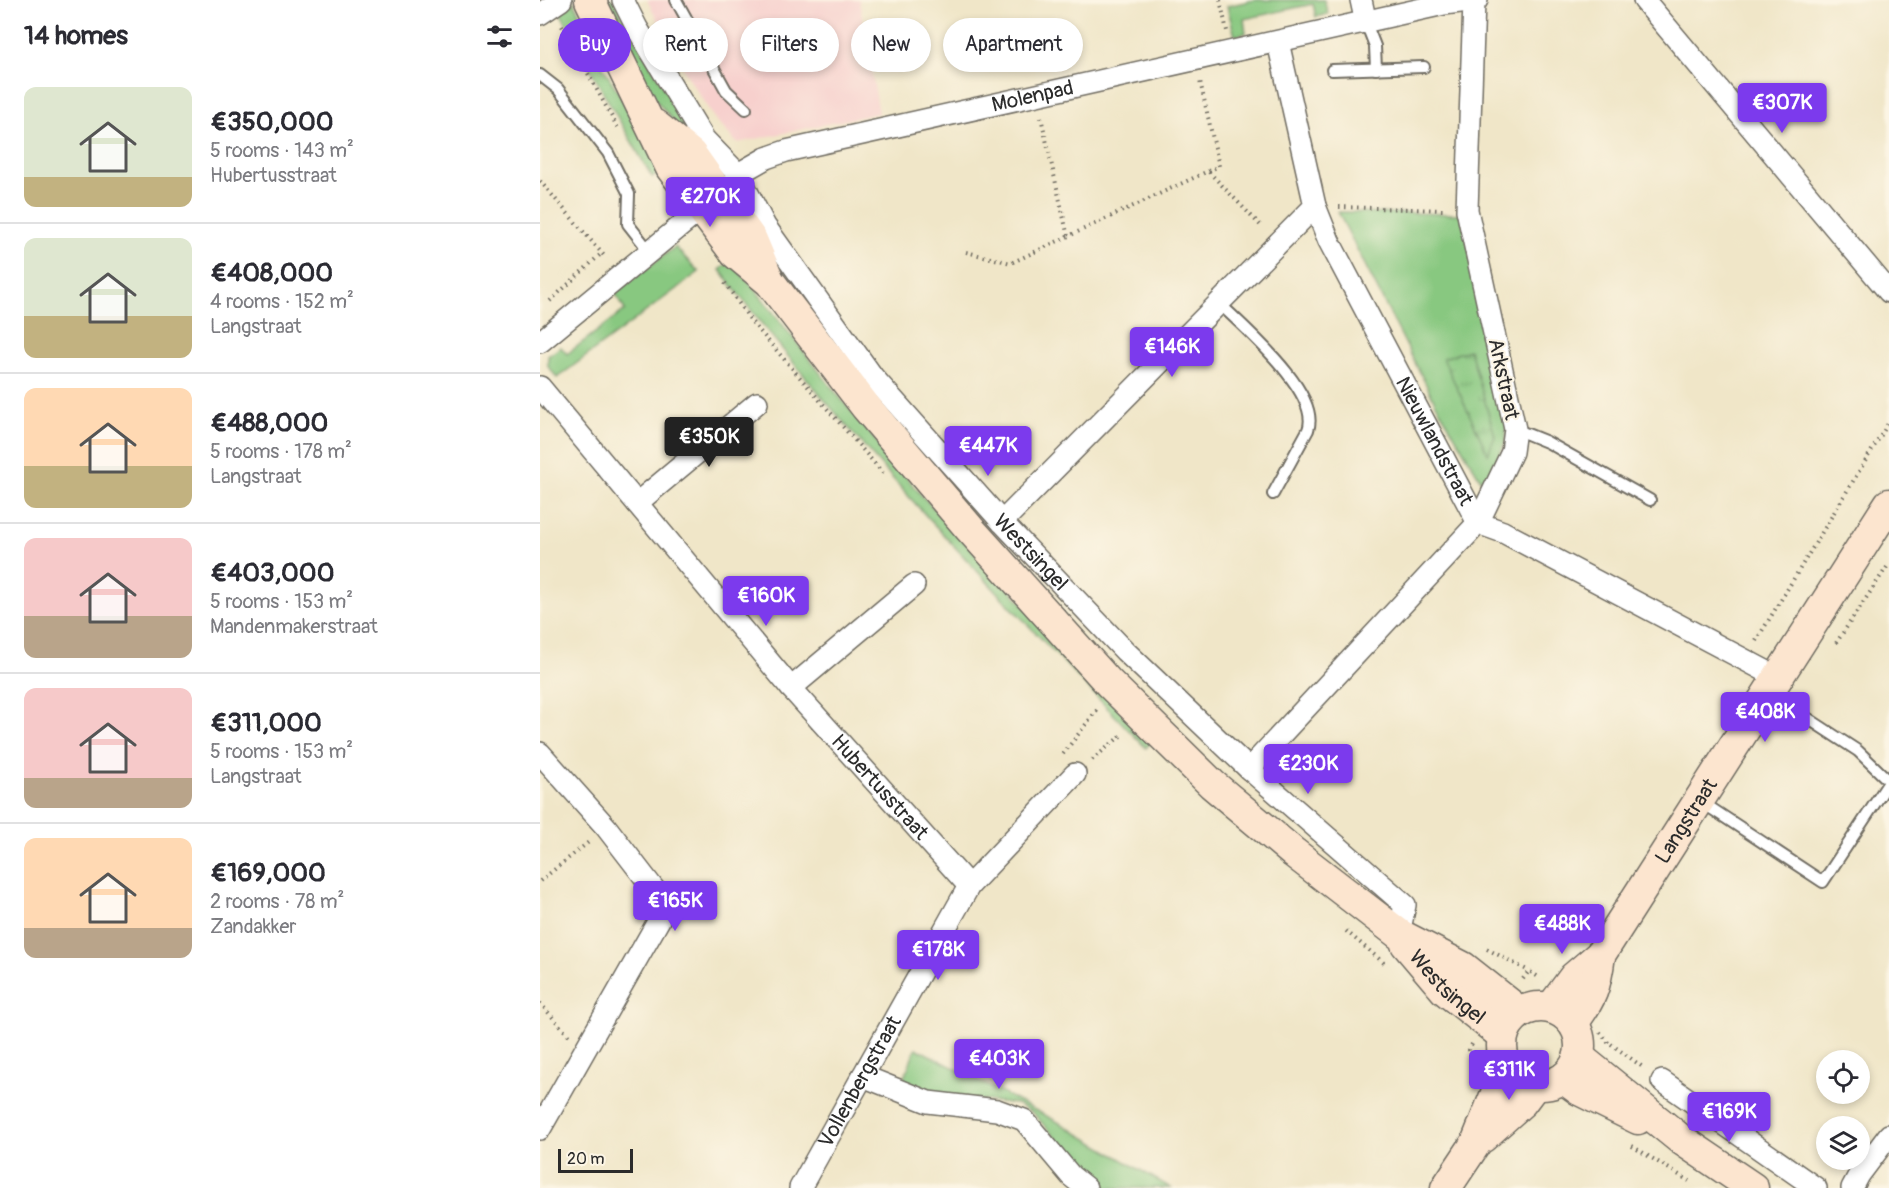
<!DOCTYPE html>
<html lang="en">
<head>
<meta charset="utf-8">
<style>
	body { margin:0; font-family:Pangolin,sans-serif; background:#f7f7f7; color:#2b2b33; height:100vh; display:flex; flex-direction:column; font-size:22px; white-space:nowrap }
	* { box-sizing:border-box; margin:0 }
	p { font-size:20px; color:#7c7c81 }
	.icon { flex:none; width:33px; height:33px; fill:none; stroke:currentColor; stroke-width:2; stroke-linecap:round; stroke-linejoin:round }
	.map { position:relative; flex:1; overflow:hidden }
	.drawer { display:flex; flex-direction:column; background:#fff; width:540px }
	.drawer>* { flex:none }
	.guide { position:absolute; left:18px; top:18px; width:570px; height:54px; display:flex; gap:12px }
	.controls { position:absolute; left:1276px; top:1050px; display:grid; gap:12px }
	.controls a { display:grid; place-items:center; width:54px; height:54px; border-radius:50%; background:#fff; box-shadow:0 3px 9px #0003; font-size:30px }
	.scale { position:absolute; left:18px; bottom:15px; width:75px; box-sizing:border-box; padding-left:6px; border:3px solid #2b2b2b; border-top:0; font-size:16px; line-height:21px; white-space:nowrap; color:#2b2b2b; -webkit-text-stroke:4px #fcf5e5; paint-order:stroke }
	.price { position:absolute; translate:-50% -51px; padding:0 14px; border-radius:6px; background:#7c3aed; color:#fff; font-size:20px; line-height:39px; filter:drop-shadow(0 2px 3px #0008) }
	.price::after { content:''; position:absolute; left:50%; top:36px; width:18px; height:14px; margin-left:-9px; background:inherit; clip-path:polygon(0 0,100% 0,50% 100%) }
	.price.on { background:#222; color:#fff }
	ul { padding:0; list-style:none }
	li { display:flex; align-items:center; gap:18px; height:150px; padding:0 24px }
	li+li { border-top:2px solid #e1e1e2 }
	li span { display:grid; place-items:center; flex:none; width:168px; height:120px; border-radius:12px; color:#555 }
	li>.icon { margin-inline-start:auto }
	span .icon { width:72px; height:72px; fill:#fffc; stroke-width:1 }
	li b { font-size:26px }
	h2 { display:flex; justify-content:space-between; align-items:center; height:72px; padding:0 24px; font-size:26px }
	.chip { padding:0 21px; border-radius:27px; background:#fff; box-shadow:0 3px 9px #0003; font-size:21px; line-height:54px }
	.chip.on { background:#7c3aed; color:#fff }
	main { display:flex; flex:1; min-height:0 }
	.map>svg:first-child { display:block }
	.built { fill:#f7d0cd }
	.grass { fill:#88c880; stroke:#5a7a56; stroke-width:1.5; fill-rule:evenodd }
	.park { fill:url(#park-tufts); stroke:#5a7a56; stroke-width:1.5 }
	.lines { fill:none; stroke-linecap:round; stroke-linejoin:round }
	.lane-casing { stroke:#706c62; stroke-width:14 }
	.street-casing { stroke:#706c62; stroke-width:24 }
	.secondary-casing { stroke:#706c62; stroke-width:33 }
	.path { stroke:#706c62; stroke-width:4; stroke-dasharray:1.5 4.5; stroke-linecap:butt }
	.lane { stroke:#fff; stroke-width:10 }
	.street { stroke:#fff; stroke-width:21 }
	.secondary { stroke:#fce5cf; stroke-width:30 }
	.labels { text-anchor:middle; stroke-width:4.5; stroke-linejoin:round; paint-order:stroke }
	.street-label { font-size:21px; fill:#2b2b2b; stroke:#fcf5e5 }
</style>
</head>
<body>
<main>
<section class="drawer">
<h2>14 homes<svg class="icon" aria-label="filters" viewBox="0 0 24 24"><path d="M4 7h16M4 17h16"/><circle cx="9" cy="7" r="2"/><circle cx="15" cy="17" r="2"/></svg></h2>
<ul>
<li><span style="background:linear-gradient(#dfe7d0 75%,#c2b280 0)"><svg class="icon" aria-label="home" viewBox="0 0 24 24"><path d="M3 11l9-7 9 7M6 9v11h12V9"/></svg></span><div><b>€350,000</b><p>5 rooms · 143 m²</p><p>Hubertusstraat</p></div></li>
<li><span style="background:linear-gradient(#dfe7d0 65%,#c2b280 0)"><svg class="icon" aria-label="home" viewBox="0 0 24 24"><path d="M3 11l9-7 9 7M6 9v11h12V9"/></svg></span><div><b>€408,000</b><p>4 rooms · 152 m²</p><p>Langstraat</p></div></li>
<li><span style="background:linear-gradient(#ffd9b3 65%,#c2b280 0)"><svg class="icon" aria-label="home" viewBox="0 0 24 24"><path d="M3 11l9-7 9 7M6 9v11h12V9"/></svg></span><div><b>€488,000</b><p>5 rooms · 178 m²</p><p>Langstraat</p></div></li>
<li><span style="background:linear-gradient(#f6c9c9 65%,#b9a48a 0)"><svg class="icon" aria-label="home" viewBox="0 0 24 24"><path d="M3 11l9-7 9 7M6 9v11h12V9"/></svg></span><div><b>€403,000</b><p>5 rooms · 153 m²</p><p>Mandenmakerstraat</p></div></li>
<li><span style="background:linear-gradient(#f6c9c9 75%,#b9a48a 0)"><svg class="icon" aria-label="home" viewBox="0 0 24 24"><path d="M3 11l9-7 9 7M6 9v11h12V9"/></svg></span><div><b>€311,000</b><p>5 rooms · 153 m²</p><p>Langstraat</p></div></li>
<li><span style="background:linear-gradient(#ffd9b3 75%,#b9a48a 0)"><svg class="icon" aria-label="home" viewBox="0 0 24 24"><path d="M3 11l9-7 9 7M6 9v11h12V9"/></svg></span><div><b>€169,000</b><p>2 rooms · 78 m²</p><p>Zandakker</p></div></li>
</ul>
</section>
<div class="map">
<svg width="1349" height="1188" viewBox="0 0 1349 1188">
	<defs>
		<pattern id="park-tufts" width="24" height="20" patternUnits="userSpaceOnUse" patternTransform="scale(1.5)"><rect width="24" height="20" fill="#88c880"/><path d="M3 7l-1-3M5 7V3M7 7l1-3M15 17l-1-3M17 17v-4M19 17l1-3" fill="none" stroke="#6fa369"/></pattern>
	</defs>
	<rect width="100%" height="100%" fill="#fcf5e5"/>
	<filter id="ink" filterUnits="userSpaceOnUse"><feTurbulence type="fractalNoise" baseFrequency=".0167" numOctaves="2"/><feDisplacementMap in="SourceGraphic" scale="12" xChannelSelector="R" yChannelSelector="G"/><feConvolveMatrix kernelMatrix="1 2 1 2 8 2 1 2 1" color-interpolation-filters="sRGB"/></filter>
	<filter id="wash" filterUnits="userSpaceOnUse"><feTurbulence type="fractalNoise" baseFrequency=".008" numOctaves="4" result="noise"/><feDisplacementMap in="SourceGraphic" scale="24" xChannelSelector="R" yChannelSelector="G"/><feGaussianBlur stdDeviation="1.35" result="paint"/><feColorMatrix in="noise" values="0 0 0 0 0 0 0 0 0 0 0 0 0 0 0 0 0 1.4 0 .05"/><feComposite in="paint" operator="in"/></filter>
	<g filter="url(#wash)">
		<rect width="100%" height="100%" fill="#f0e6c8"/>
		<polygon class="built" points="107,0 319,0 339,113 197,143 174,118 147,75"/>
		<g class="grass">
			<polygon points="65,0 73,0 155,140 153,144 107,90"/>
			<polygon points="714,0 784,0 788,14 776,17 773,4 704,19 706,33 695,36 687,6"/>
			<polygon points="34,2 64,69 125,169 112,177 64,94 20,12"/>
			<path d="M798,212L921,214L966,415V440L945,487L896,404ZM930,350L948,453L904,358Z"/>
			<polygon points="135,247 159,272 17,378 8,366 8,356 21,347 27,354 85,310 75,293"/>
			<path d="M190,261L214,288L296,393L383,497L612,741L606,748C458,595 309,440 180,270Z"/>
			<polygon points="376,1048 520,1123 631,1188 561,1188 493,1113 477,1104 390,1095 361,1085"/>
		</g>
		<polygon class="park" points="930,350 955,436 948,454 903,358"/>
	</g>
	<g filter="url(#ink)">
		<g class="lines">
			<defs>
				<g id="lane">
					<polyline points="136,0 186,90 206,109"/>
					<polyline points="826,23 835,46 836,69"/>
					<polyline points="792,70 884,67"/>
					<polyline points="0,75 18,89 68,153 89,194 88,224 110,252"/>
					<path d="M679,303C703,327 782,393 768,430L733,494"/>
					<polyline points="975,429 1007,442 1110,500"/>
					<polyline points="1229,693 1318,751 1349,781"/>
					<polyline points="1160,801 1283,882 1349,782"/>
				</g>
				<g id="street">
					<path id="s1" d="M83,0L97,28L164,139L198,174L225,226L333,377L462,522L585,651L709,769L865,905L859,934"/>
					<polyline points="821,0 826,23"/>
					<polyline points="1104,0 1349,292"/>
					<polyline points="0,14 21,0"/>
					<path id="s2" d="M738,42L775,206L789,241L938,523L963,532L1239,678"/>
					<path id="s3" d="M198,174L226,158L246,151L904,4L937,0"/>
					<polyline points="0,342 171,201"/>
					<path id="s4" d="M0,387L251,688L429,886"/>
					<polyline points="97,503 217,403"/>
					<polyline points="462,522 775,206"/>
					<polyline points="251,688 374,585"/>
					<polyline points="0,753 66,827 120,897 119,920 0,1129"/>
					<polyline points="709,769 938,523 972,452 975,429 927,210 934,1"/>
					<polyline points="323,1076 388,1102 457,1110 484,1120 531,1176 546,1188"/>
					<polyline points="1122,1081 1276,1188"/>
					<path id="s5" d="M260,1188L429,886L535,774"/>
					<polyline points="1312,1188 1319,1175 1349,1135"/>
				</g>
				<g id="secondary">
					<polyline points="50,0 131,168 195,253 230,282 326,407 430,529 569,683 672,784 754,853 859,934 923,967 980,1012"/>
					<polyline points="115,125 151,154 212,240 228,278"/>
					<path id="s6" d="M866,944L905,990L962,1035"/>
					<circle cx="1001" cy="1046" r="39"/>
					<path id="s7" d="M1011,1008L1034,977L1060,955L1349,504"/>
					<path d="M1033,1023C1052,998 1056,987 1060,955"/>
					<polyline points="1039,1057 1139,1138 1213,1188"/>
					<polyline points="1024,1079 1039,1090 1098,1119"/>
					<polyline points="943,1137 982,1102 994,1086"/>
					<polyline points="906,1188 936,1143 959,1086 970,1072"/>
				</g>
			</defs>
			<use href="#lane" class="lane-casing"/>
			<use href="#street" class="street-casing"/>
			<use href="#secondary" class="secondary-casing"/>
			<g class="path">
				<polyline points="680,0 687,31"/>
				<polyline points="22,26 79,130"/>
				<polyline points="501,117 528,237"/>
				<polyline points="669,172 723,228"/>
				<polyline points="0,181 66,258"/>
				<polyline points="799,207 905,210"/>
				<polyline points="426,252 471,263 679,166 660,81"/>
				<polyline points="185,283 211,321 343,473"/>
				<polyline points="10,301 62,253"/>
				<polyline points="1216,641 1349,422"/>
				<polyline points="1296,643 1349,564"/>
				<polyline points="523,754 557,710"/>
				<polyline points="552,760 583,734"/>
				<polyline points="0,881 50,841"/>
				<polyline points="806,931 844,963"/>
				<polyline points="947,949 989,971"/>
				<polyline points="983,979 989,971 1000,978"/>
				<polyline points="0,1003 29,1036"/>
				<polyline points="1060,1032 1070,1045"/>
				<polyline points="932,1044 929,1050 938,1069"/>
				<polyline points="1071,1044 1104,1068"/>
				<polyline points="1092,1146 1149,1181"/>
			</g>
			<use href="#lane" class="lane"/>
			<use href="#street" class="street"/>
			<use href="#secondary" class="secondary"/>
		</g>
	</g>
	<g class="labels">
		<g class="street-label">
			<text dy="7" stroke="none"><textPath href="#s3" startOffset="306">Molenpad</textPath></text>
			<text transform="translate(964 379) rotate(78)" y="7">Arkstraat</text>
			<text dy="7" stroke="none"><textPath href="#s2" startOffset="432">Nieuwlandstraat</textPath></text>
			<text dy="7" stroke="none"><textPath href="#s1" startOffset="690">Westsingel</textPath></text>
			<text dy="7" stroke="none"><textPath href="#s4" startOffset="525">Hubertusstraat</textPath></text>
			<text dy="7" stroke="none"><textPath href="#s7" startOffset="232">Langstraat</textPath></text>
			<text dy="7" stroke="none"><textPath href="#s6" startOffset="60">Westsingel</textPath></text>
			<text dy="7" stroke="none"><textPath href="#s5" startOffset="122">Vollenbergstraat</textPath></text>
		</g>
	</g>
</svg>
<div class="controls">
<a><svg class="icon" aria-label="locate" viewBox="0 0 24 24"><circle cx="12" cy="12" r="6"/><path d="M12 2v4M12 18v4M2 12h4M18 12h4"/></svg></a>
<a><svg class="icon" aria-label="layers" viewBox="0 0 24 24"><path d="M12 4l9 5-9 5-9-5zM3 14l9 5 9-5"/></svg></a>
</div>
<div class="scale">20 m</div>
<b class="price" style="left:1242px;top:134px">€307K</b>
<b class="price" style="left:170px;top:228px">€270K</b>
<b class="price" style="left:632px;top:378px">€146K</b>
<b class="price on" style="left:169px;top:468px">€350K</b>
<b class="price" style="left:448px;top:477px">€447K</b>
<b class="price" style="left:226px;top:627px">€160K</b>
<b class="price" style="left:1225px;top:743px">€408K</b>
<b class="price" style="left:768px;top:795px">€230K</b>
<b class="price" style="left:135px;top:932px">€165K</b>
<b class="price" style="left:1022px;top:955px">€488K</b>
<b class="price" style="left:398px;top:981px">€178K</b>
<b class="price" style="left:459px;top:1090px">€403K</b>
<b class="price" style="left:969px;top:1101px">€311K</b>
<b class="price" style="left:1189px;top:1143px">€169K</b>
<div class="guide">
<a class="chip on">Buy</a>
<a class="chip">Rent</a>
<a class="chip">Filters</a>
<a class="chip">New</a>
<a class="chip">Apartment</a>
</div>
</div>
</main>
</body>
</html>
